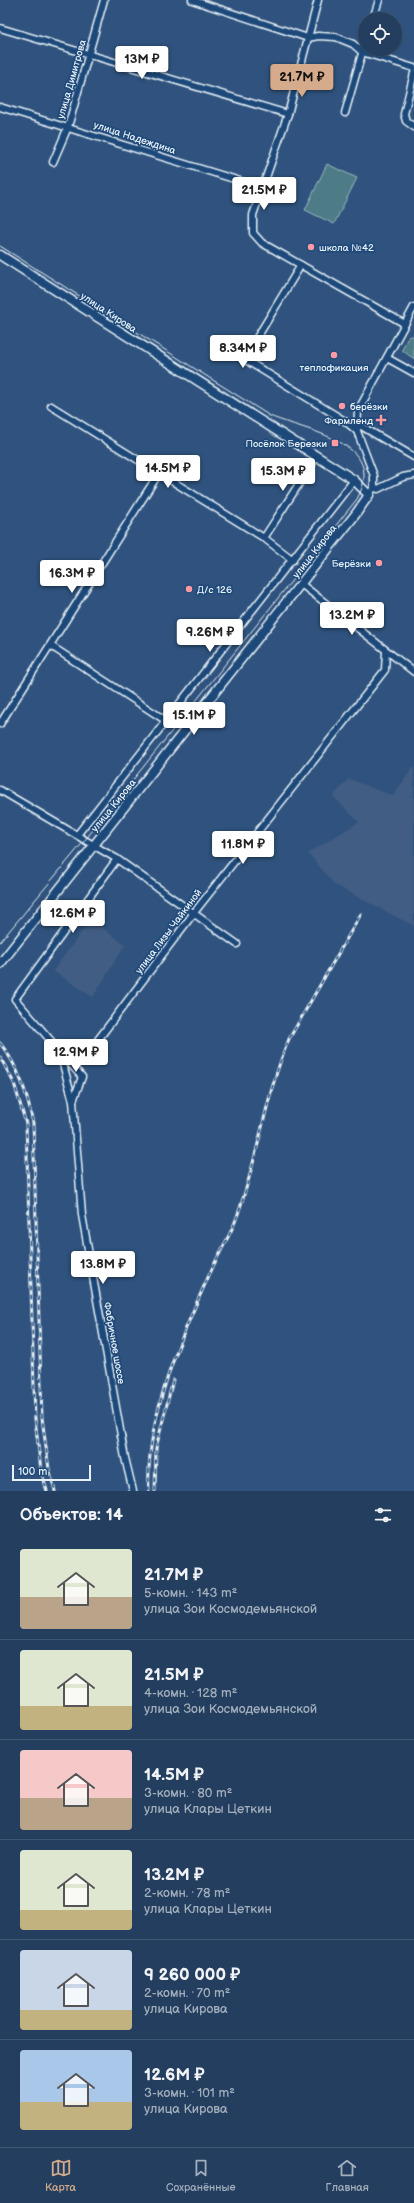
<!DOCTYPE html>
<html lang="ru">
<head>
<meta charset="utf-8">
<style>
	body { margin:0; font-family:"Balsamiq Sans",sans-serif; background:#2f4967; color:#f1f3f6; height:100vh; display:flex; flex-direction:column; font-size:15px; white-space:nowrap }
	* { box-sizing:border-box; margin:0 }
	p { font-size:13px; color:#a3aebc }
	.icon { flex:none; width:22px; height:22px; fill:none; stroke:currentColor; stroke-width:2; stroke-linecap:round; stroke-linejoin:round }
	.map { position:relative; height:1491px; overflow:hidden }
	.drawer { display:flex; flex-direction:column; background:#233e5e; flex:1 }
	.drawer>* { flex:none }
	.controls { position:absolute; left:358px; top:12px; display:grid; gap:8px }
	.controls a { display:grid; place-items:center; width:44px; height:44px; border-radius:50%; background:#233e5e; box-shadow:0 1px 3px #0004,0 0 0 1px #405773; font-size:20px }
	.scale { position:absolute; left:12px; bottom:10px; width:79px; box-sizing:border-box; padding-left:4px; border:2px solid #e8f1f8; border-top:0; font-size:11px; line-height:14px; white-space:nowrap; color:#e8f1f8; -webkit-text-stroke:3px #1f4a7a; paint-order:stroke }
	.price { position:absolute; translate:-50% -34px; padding:0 9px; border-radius:4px; background:#fff; color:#222; font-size:13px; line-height:26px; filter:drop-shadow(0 1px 2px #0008) }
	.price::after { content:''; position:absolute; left:50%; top:24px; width:12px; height:9px; margin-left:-6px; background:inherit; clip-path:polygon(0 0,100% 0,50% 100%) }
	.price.on { background:#d6ab8b; color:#111 }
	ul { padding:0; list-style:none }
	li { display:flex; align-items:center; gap:12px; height:100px; padding:0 20px }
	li+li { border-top:1px solid #405773 }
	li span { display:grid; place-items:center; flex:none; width:112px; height:80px; border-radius:4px; color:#555 }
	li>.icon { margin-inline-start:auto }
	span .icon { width:48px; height:48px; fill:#fffc; stroke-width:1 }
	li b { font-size:17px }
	h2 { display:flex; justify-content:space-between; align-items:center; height:48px; padding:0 20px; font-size:17px }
	.tab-bar { display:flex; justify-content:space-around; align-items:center; height:56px; border-top:1px solid #405773; background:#233e5e; font-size:11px; color:#a3aebc }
	.tab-bar a { display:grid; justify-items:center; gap:2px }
	.tab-bar .on { color:#d6ab8b }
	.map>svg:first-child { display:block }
	.built { fill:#425d83 }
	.green { fill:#4e7c86; stroke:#9bb6bf }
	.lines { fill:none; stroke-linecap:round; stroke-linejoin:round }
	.minor-casing { stroke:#e8f1f8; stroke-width:9 }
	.major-casing { stroke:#e8f1f8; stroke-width:11 }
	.minor { stroke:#1f4a7a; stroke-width:6 }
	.major { stroke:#1f4a7a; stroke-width:8 }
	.tram { stroke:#e8f1f8; stroke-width:1 }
	.rail-casing { stroke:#e8f1f8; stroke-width:3 }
	.rail { stroke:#1f4a7a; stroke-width:1.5; stroke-dasharray:4.5; stroke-linecap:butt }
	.poi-dot { fill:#ff9aa2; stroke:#1f4a7a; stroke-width:1.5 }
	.labels { text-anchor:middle; stroke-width:3.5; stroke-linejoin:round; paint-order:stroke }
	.street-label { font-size:10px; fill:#e8f1f8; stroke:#1f4a7a }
	.poi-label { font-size:10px; fill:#e8f1f8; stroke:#1f4a7a; text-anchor:start }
</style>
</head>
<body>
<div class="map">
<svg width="414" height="1491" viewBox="0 0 414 1491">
	<rect width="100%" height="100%" fill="#2f537e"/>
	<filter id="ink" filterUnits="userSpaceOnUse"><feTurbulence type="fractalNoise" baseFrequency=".025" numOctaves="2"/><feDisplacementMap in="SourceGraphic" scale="8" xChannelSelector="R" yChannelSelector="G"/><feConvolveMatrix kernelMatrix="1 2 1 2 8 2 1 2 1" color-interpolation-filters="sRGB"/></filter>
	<g filter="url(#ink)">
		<g class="built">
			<polygon points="414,766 414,926 335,885 308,853 359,822 333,796 349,779 393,796"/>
			<polygon points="91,919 125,945 93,997 53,971"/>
		</g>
		<g class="green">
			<polygon points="327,164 357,178 334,224 305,210"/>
			<polygon points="411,336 414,336 414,359 402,350 408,337"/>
		</g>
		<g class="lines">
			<defs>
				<g id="minor">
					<polyline points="192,0 308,38 318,36 336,37 353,44 362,52 414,68"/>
					<polyline points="318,0 288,114 253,215 253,233 262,243 405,324"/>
					<polyline points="373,19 379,0"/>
					<polyline points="0,28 288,114"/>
					<polyline points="414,73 404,114 406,121 414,127"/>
					<polyline points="0,107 263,188"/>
					<polyline points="345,113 365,43"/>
					<polyline points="53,162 68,127 104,0"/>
					<polyline points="301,265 244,359 345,421 357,431"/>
					<polyline points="387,358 414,373"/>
					<polyline points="51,406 264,538 293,560"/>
					<polyline points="356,423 414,457"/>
					<polyline points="374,487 378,489 403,477 414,475"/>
					<polyline points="369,495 374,487 374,476 357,431 358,411 414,307"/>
					<polyline points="264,538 317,456"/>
					<polyline points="301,584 414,672"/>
					<polyline points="51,646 168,722"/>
					<polyline points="0,724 159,473"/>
					<polyline points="0,790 117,859 237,944"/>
					<polyline points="77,835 354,480"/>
					<polyline points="117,859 15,999 82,1077 73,1101 82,1215 125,1458 133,1491"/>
					<polyline points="60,1053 73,1101"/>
					<polyline points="73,1066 91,1049 193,914 385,670 386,652"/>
				</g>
				<polyline id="major" points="0,255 354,480 369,495 355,515 0,964"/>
			</defs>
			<use href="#minor" class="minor-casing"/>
			<use href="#major" class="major-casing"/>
			<use href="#minor" class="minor"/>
			<use href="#major" class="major"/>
			<path class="tram" d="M0,246L270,416C304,431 389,441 357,499L85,840L0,942"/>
			<defs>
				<g id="rail">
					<path d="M0,1043C19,1067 27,1094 33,1123L42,1418L49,1469L55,1491"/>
					<polyline points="0,1057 14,1083 26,1124 35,1419 41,1470 47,1491"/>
					<path d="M149,1491C145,1418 181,1336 211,1271C218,1255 228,1239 235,1222C258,1162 264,1098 289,1039L361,914"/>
					<polyline points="155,1491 156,1448 173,1380"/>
				</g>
			</defs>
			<use href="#rail" class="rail-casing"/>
			<use href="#rail" class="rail"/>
		</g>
	</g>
	<g class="poi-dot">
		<circle cx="311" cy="247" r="4"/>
		<circle cx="334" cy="355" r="4"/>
		<circle cx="342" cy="406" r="4"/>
		<path d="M379 414h4v4h4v4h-4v4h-4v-4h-4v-4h4z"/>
		<rect x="331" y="439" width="8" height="8" rx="2"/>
		<circle cx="379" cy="563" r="4"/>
		<circle cx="189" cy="589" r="4"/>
	</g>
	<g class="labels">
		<g class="street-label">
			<text transform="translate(71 79) rotate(-74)" y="4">улица Димитрова</text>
			<text transform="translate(135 137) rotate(18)" y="4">улица Надеждина</text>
			<text transform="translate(109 312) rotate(33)" y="4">улица Кирова</text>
			<text transform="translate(314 551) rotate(-52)" y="4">улица Кирова</text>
			<text transform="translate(113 805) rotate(-51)" y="4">улица Кирова</text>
			<text transform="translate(168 931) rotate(-53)" y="4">улица Лизы Чайкиной</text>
			<text transform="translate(115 1343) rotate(80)" y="4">Фабричное шоссе</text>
		</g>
		<g class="poi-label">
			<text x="319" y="251">школа №42</text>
			<text x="334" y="371" text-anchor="middle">теплофикация</text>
			<text x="350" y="410">берёзки</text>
			<text x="373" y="424" text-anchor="end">Фармленд</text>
			<text x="327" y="447" text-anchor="end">Посёлок Березки</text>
			<text x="371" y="567" text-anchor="end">Берёзки</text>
			<text x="197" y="593">Д/с 126</text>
		</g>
	</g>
</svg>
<div class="controls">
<a><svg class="icon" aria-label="locate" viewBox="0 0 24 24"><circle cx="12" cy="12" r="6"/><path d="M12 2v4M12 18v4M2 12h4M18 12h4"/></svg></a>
</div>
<div class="scale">100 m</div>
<b class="price" style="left:142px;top:80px">13M ₽</b>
<b class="price on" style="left:302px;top:98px">21.7M ₽</b>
<b class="price" style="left:264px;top:211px">21.5M ₽</b>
<b class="price" style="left:243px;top:369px">8.34M ₽</b>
<b class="price" style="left:168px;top:489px">14.5M ₽</b>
<b class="price" style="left:283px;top:492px">15.3M ₽</b>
<b class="price" style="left:72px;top:594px">16.3M ₽</b>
<b class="price" style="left:352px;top:636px">13.2M ₽</b>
<b class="price" style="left:210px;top:653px">9.26M ₽</b>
<b class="price" style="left:194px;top:736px">15.1M ₽</b>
<b class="price" style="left:243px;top:865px">11.8M ₽</b>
<b class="price" style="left:73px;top:934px">12.6M ₽</b>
<b class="price" style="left:76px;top:1073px">12.9M ₽</b>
<b class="price" style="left:103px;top:1285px">13.8M ₽</b>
</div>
<section class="drawer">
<h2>Объектов: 14<svg class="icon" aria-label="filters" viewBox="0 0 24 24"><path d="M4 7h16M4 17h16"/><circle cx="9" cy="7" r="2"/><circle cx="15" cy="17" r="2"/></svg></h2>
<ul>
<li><span style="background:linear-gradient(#dfe7d0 60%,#b9a48a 0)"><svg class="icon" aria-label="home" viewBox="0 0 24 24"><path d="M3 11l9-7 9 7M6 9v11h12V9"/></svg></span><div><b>21.7M ₽</b><p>5-комн. · 143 m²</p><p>улица Зои Космодемьянской</p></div></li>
<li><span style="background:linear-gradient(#dfe7d0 70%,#c2b280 0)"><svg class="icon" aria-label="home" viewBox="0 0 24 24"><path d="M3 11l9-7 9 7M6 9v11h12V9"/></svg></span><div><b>21.5M ₽</b><p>4-комн. · 128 m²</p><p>улица Зои Космодемьянской</p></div></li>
<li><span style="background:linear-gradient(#f6c9c9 60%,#b9a48a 0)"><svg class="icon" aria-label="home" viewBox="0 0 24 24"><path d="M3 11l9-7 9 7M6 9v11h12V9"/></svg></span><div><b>14.5M ₽</b><p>3-комн. · 80 m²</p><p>улица Клары Цеткин</p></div></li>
<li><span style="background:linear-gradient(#dfe7d0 75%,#c2b280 0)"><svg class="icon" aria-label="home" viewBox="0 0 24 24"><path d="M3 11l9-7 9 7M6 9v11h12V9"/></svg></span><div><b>13.2M ₽</b><p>2-комн. · 78 m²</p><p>улица Клары Цеткин</p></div></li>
<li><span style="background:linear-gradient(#c9d6e8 75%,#c2b280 0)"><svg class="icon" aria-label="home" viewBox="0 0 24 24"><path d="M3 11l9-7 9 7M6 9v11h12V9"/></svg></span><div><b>9 260 000 ₽</b><p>2-комн. · 70 m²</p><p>улица Кирова</p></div></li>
<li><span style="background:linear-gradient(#a9c7e8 65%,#c2b280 0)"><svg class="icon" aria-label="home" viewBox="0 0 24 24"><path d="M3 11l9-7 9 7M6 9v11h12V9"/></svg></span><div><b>12.6M ₽</b><p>3-комн. · 101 m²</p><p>улица Кирова</p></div></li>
</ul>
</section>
<nav class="tab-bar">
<a class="on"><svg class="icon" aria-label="map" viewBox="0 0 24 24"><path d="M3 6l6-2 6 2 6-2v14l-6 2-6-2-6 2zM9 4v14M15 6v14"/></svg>Карта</a>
<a><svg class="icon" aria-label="saved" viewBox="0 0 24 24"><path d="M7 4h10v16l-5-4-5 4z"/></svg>Сохранённые</a>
<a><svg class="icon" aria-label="home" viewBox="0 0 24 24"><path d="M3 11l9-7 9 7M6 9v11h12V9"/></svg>Главная</a>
</nav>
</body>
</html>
